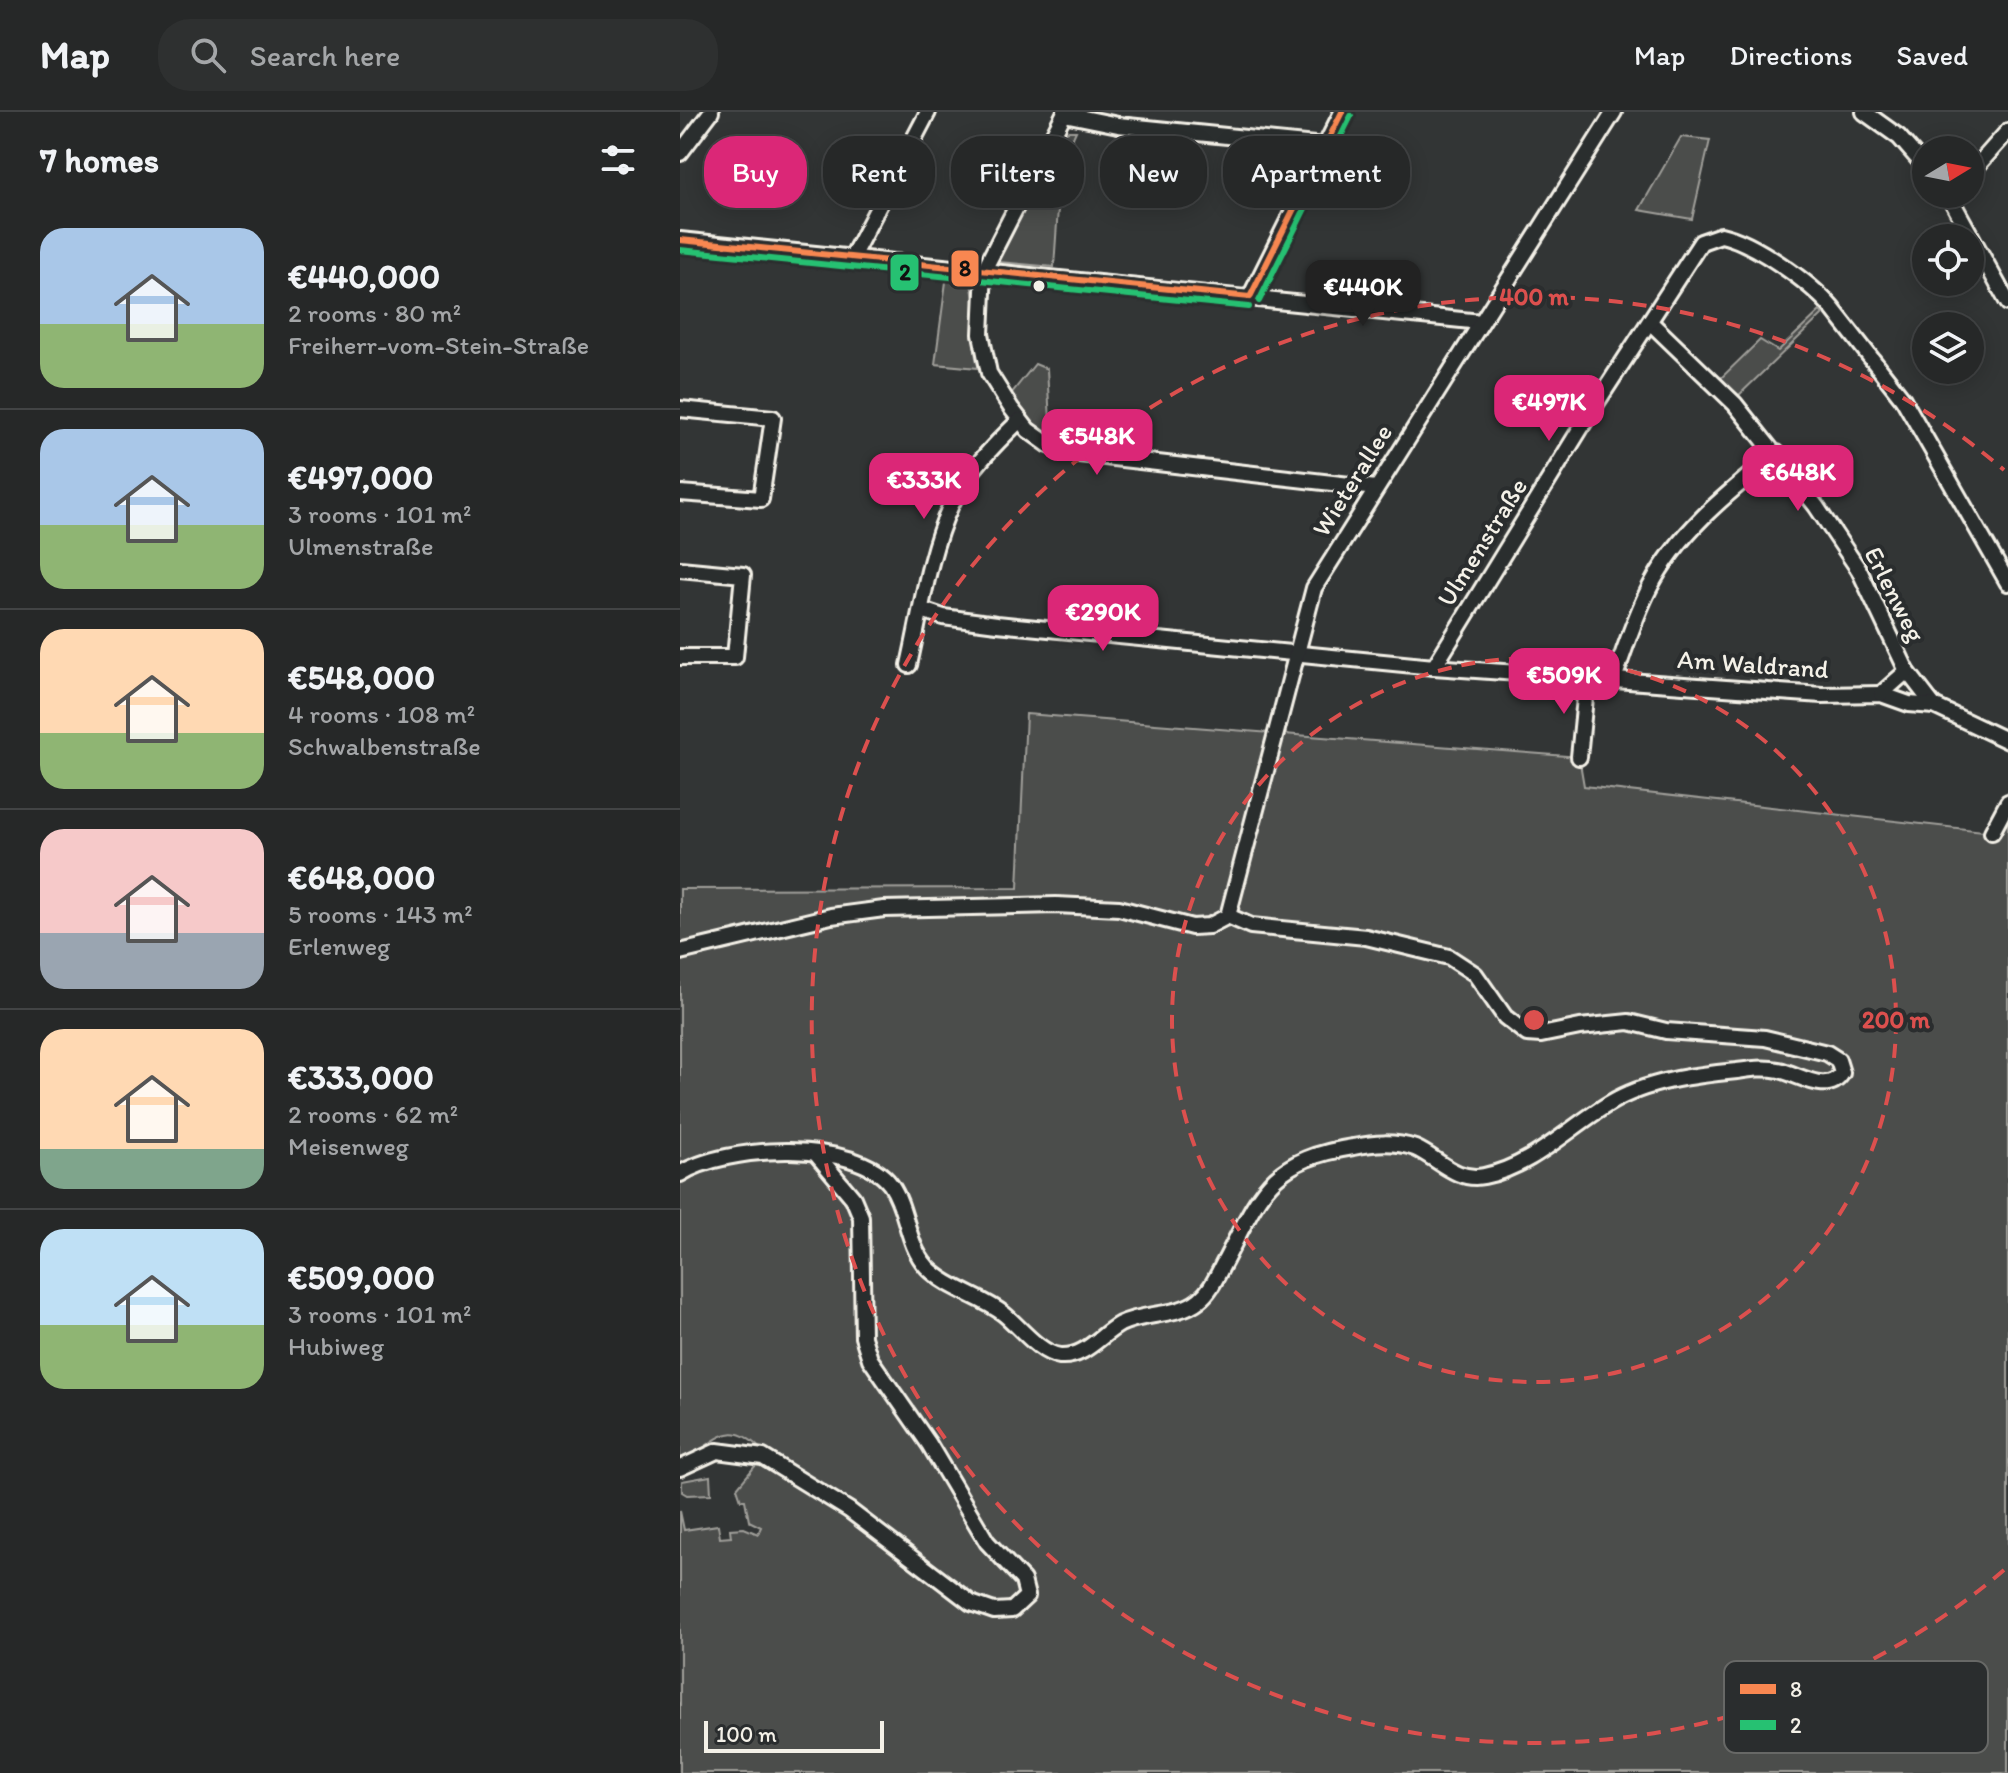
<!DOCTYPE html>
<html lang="en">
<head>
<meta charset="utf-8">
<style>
	body { margin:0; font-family:Itim,sans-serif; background:#2e3030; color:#f1f3f6; height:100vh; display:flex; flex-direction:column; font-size:30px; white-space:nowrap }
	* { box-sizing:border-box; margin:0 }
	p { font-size:26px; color:#a4a6a8 }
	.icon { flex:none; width:44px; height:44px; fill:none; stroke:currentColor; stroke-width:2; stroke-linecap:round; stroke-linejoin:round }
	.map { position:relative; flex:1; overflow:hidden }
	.sheet { display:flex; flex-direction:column; background:#262828; width:680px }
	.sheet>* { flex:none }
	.hud { position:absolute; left:24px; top:24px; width:760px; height:72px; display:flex; gap:16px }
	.needle { width:52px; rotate:80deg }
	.fabs { position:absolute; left:1232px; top:24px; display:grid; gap:16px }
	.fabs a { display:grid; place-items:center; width:72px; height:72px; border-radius:50%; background:#262828; box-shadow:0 4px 20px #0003,0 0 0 2px #424445; font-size:40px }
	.scale { position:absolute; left:24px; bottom:20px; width:180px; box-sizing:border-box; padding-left:8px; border:4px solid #f4f1e8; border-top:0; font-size:22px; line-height:28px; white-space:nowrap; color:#f4f1e8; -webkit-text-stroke:6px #2a2d2e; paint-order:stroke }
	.price { position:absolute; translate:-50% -68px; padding:0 18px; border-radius:16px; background:#db2777; color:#fff; font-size:26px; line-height:52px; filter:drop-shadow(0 2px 4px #0008) }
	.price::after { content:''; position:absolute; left:50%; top:48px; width:24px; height:18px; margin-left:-12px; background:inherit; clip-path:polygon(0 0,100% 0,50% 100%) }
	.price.active { background:#222; color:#fff }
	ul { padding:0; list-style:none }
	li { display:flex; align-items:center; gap:24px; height:200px; padding:0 40px }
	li+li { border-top:2px solid #424445 }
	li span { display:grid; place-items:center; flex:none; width:224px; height:160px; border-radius:24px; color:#555 }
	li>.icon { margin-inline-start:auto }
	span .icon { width:96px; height:96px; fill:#fffc; stroke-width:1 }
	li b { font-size:34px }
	h2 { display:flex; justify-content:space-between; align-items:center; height:96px; padding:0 40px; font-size:34px }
	.tag { padding:0 28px; border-radius:32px; background:#262828; box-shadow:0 4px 20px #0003,0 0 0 2px #424445; font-size:28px; line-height:72px }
	.tag.active { background:#db2777; color:#fff }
	header { display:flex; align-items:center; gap:48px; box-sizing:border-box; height:112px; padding:0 40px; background:#262828; border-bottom:2px solid #424445 }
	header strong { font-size:38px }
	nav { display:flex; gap:44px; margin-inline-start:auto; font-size:28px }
	.search { width:560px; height:72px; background:#2e3030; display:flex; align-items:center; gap:20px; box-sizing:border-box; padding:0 28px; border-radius:32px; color:#a4a6a8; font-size:30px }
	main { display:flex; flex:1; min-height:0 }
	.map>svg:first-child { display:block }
	.green { fill:#4b4d4c; stroke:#a09f9a; stroke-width:2 }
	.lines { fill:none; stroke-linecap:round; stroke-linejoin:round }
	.street-casing { stroke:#f4f1e8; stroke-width:20 }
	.street { stroke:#2a2d2e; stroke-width:14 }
	.bus-1-casing { stroke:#2a2d2e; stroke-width:12 }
	.bus-2-casing { stroke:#2a2d2e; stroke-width:12 }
	.bus-1 { stroke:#f88751; stroke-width:6 }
	.bus-2 { stroke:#26c172; stroke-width:6 }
	.ring { fill:none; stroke:#dc504e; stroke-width:4; stroke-dasharray:14 10 }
	.bus-dot { fill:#f4f1e8; stroke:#2a2d2e; stroke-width:3 }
	.labels { text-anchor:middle; stroke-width:8; stroke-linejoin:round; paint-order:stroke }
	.street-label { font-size:26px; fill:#f4f1e8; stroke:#2a2d2e }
	.key { fill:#2a2d2e; stroke:#676866; stroke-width:2 }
	.key-label { font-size:22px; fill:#f4f1e8 }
	.centre { fill:#dc504e; stroke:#2a2d2e; stroke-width:4 }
	.ring-label { font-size:24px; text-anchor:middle; font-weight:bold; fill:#dc504e; stroke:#2a2d2e; stroke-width:8; stroke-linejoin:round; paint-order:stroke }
	.line-badge { stroke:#2a2d2e; stroke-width:3 }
	.pale-badge-label { font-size:22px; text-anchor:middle; font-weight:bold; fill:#111 }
</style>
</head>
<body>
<header>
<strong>Map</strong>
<div class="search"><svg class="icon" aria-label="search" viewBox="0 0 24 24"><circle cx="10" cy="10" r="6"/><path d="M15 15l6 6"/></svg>Search here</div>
<nav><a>Map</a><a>Directions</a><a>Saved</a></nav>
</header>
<main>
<section class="sheet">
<h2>7 homes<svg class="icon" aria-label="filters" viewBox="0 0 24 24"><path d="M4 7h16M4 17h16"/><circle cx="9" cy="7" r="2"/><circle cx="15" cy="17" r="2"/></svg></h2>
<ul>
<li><span style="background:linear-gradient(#a9c7e8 60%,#8fb573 0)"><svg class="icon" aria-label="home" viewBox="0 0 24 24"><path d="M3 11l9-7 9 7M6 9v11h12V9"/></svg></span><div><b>€440,000</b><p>2 rooms · 80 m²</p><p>Freiherr-vom-Stein-Straße</p></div></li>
<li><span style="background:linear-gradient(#a9c7e8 60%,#8fb573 0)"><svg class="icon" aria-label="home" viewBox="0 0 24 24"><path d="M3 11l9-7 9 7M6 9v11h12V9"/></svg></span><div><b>€497,000</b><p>3 rooms · 101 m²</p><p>Ulmenstraße</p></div></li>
<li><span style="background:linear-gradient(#ffd9b3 65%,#8fb573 0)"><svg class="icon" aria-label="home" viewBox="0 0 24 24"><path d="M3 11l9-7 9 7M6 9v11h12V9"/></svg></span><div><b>€548,000</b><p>4 rooms · 108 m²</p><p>Schwalbenstraße</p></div></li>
<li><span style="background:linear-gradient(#f6c9c9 65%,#9aa5b1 0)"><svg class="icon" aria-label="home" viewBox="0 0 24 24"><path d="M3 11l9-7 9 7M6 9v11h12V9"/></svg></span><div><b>€648,000</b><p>5 rooms · 143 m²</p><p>Erlenweg</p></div></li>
<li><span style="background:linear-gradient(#ffd9b3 75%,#7fa58c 0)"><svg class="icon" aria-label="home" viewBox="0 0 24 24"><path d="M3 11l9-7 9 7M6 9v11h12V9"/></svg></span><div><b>€333,000</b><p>2 rooms · 62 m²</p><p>Meisenweg</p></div></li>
<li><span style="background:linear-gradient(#bfe0f5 60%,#8fb573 0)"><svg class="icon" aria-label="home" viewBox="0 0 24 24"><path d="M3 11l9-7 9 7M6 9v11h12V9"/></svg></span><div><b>€509,000</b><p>3 rooms · 101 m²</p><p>Hubiweg</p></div></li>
</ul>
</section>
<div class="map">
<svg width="1328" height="1661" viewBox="0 0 1328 1661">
	<rect width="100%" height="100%" fill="#323535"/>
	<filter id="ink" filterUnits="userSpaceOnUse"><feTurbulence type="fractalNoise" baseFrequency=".0125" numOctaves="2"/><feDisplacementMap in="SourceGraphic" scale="16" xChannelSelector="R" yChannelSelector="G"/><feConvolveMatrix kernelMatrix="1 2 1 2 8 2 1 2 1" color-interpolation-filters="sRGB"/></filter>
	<g filter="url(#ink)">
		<g class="green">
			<polygon points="388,19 396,19 381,52 374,155 319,150 317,145 379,25"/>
			<polygon points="1001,25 1030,28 1012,107 959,98"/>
			<path d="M267,162L286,164C302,181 288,231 299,256L255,252Z"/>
			<polygon points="1140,199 1143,202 1056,286 1039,268 1080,228 1098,239"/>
			<polygon points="355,252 367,257 371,327 350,308 331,282"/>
			<path d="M346,602L899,645L904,674L1312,720L1328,690V1661H0V1399L4,1418L38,1413L40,1426L51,1425L50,1417L64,1416L78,1422L81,1415L69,1409L65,1388H61L57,1376L85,1342C49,1301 37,1330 0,1352V777L338,776Z"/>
			<polygon points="30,1364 31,1382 7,1383 2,1380 2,1369"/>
		</g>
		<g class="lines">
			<defs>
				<g id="street">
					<polyline points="385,0 304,158 301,222 309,261 331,296 348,318 369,333 390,341 696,376"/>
					<polyline points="1184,0 1219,25 1246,56"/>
					<polyline points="384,2 438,13 645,34"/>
					<polyline points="0,41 31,0"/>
					<polyline points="1290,62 1328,19"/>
					<polyline points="1268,82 1328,191"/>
					<polyline points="0,128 801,210"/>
					<polyline points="172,145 248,0"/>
					<polyline points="570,185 662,0"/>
					<polyline points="971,211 1055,292 1136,394 1179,458 1227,559 1254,594"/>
					<polyline points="0,297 93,306 81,387 0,381"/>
					<polyline points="0,457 63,463 55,545 0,545"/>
					<polyline points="242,498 263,505 317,512 754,555 1142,583 1201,582 1229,592 1254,594 1328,629"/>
					<path d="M229,553C241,501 248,442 271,393C286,361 315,332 340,308"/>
					<path d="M754,555L910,301L1021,130L1041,123C1074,130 1131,171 1152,196L1223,287L1328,471"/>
					<path d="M934,567C945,536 955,504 970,475C999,419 1049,380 1097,341"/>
					<polyline points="1201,582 1227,559"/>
					<polyline points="899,645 907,566"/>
					<polyline points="1312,720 1328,690"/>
					<polyline points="548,804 634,476 934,0"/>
					<polyline points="0,840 151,804 204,797 376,793 439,796 512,815 529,814 548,804"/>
					<path d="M0,1062C45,1033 177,1026 211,1073C228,1098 226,1132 247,1155C268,1177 301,1184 324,1202C340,1215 359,1241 380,1244C405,1246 420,1223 440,1212C464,1200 498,1205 519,1188C532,1178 538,1161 546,1147C581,1079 590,1048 673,1035C694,1031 714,1029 735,1036C758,1046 776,1070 804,1064C853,1054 888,1016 930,991C966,969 1016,963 1057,959C1071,957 1085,955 1099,958C1119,962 1148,984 1162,961L1158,948L1147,941L1085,926L986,919L949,910L900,915L861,923L847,922L825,905L795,862L769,845L686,825L571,814L548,804"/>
					<polyline points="0,1356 37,1339 83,1345 169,1398 291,1491 314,1499 332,1498 347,1484 343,1468 307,1430 249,1332 190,1247 183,1225 181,1105 173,1086 137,1043"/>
				</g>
			</defs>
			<use href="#street" class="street-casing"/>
			<use href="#street" class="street"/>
			<defs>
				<g id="bus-1">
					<polyline points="0,128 570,185"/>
					<polyline points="570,185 662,0"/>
				</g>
				<g id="bus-2">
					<polyline points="0,138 569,195"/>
					<polyline points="579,189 671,4"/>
				</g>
			</defs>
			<use href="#bus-1" class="bus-1-casing"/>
			<use href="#bus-2" class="bus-2-casing"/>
			<use href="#bus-1" class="bus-1"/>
			<use href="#bus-2" class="bus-2"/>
		</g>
	</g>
	<g class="ring">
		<circle cx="854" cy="908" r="362"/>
		<path d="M1324 1458A723 723 0 1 1 1324 358"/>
	</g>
	<circle class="bus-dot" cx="359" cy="174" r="7"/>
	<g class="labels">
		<g class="street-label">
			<text transform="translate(672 368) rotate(-58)" y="9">Wieterallee</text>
			<text transform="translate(802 430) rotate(-58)" y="9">Ulmenstraße</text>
			<text transform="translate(1215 482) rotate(63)" y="9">Erlenweg</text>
			<text transform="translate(1073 552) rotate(4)" y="9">Am Waldrand</text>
		</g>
	</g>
	<rect x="1044" y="1549" width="264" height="92" rx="12" class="key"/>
	<rect x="1060" y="1572" width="36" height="10" fill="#f88751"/>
	<rect x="1060" y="1608" width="36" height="10" fill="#26c172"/>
	<g class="key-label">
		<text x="1110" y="1585">8</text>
		<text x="1110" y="1621">2</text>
	</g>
	<circle cx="854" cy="908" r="12" class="centre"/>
	<g class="ring-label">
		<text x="854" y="193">400 m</text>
		<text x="1216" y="916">200 m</text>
	</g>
	<g class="line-badge">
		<rect x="270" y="137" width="30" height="39" rx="8" fill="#f88751"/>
		<rect x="209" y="141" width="31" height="39" rx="8" fill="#26c172"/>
	</g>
	<g class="pale-badge-label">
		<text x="285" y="164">8</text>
		<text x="225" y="168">2</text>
	</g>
</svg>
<div class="fabs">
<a><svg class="needle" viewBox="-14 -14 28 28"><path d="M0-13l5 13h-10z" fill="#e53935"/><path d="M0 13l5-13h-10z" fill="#a4a6a8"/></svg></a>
<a><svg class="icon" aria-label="locate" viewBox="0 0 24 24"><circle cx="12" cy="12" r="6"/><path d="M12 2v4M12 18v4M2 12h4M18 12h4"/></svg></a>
<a><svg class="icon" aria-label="layers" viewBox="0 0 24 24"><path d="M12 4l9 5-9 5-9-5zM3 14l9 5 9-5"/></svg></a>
</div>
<div class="scale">100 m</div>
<b class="price active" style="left:683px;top:216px">€440K</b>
<b class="price" style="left:869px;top:331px">€497K</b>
<b class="price" style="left:417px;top:365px">€548K</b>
<b class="price" style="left:1118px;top:401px">€648K</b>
<b class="price" style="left:244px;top:409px">€333K</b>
<b class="price" style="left:423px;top:541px">€290K</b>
<b class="price" style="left:884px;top:604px">€509K</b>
<div class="hud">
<a class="tag active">Buy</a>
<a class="tag">Rent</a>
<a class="tag">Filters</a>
<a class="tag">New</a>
<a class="tag">Apartment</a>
</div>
</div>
</main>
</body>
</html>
